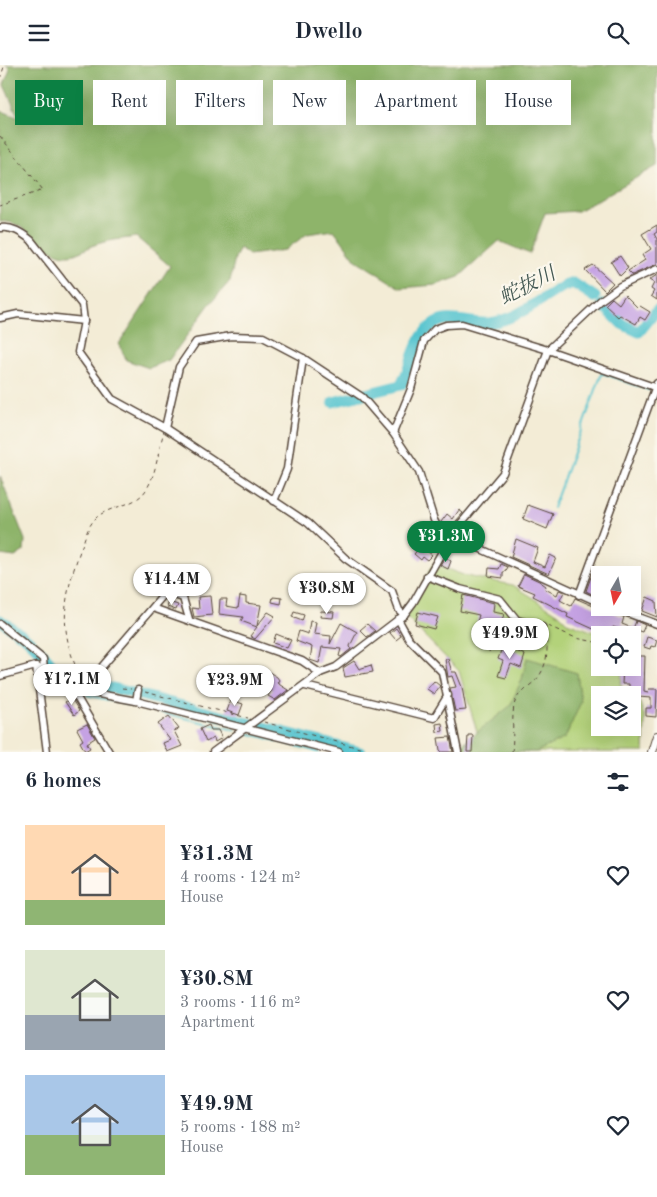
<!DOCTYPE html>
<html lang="en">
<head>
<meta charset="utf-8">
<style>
	body { margin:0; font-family:"Old Standard TT","Noto Serif JP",serif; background:#f2f2f3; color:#1f2937; height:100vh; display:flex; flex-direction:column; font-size:19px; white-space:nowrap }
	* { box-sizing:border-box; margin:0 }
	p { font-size:16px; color:#747a83 }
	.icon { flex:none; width:28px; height:28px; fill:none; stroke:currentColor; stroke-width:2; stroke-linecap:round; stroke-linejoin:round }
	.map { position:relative; height:687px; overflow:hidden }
	.sheet { display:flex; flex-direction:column; background:#fff; flex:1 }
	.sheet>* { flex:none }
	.banner { position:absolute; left:15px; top:15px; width:628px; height:45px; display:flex; gap:10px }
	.needle { width:32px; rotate:189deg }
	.buttons { position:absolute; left:591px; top:501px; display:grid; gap:10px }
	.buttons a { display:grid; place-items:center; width:50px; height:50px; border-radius:0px; background:#fff; box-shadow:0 5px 20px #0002; font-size:25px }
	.price { position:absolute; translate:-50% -42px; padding:0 11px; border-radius:18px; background:#fff; color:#222; font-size:16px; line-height:32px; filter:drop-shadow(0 1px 2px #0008) }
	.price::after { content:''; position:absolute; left:50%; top:30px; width:15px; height:11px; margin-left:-8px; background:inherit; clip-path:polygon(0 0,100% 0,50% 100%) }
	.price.on { background:#0b8043; color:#fff }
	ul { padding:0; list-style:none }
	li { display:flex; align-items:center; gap:15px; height:125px; padding:0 25px }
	li span { display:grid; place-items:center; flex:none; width:140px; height:100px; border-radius:0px; color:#555 }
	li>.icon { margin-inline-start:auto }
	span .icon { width:60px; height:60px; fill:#fffc; stroke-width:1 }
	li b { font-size:21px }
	h2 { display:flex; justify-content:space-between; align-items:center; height:60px; padding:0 25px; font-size:21px }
	.tag { padding:0 18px; border-radius:0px; background:#fff; box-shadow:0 5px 20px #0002; font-size:18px; line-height:45px }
	.tag.on { background:#0b8043; color:#fff }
	header { display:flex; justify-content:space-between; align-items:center; height:65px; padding:0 25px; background:#fff; font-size:22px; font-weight:700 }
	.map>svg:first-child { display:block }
	.green { fill:#b3d27a; stroke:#777e4c; fill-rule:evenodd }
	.forest { fill:#8eb46a; stroke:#646f44 }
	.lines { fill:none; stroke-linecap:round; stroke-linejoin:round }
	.stream { stroke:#57c4cf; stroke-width:2 }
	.river { stroke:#57c4cf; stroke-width:11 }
	.building { fill:#c5a2e3 }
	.minor-casing { stroke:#57473a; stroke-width:9 }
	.major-casing { stroke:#57473a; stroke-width:10 }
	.path { stroke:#57473a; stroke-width:1; stroke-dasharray:4 4; stroke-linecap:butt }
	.minor { stroke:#fff; stroke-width:6 }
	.major { stroke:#fff; stroke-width:8 }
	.labels { text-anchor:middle; stroke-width:4.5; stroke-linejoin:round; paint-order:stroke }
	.water-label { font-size:20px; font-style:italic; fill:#435853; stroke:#fbf7ec }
</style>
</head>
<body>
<header><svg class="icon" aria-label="menu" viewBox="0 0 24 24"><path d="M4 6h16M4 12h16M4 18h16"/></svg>Dwello<svg class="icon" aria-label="search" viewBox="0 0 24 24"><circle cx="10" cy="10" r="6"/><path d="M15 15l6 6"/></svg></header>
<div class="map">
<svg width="657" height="687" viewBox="0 0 657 687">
	<rect width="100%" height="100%" fill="#fbf7ec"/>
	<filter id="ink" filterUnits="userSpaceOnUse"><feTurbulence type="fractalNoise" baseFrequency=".02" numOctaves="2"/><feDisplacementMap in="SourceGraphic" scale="10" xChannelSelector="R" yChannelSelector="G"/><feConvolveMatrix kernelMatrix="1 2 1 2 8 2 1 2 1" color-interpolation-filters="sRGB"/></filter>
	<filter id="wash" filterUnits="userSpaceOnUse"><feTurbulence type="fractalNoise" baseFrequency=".0096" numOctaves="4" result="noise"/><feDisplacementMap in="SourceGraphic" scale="20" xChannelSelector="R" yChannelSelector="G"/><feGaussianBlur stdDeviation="1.12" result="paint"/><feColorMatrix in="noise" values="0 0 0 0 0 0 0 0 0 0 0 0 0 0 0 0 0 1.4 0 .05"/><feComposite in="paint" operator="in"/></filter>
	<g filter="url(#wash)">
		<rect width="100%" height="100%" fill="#f3ecd6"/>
		<path class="green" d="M433,499L466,511L513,520L559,549L567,557L602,570H600V602L622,603L621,621L639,635L645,653L644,687H483L459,606L404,550ZM600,630H632V662H600Z"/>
		<g class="forest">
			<path d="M6,0H657V101L578,146L545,148L530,189L499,176L459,212L436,220L400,223L356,195L334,165L307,169L285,185L249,190L240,183L235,193L230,216L209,240L169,295L149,303L126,295L119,279L170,201L136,172C123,174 109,175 97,179C88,182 77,190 68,190C43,191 26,153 0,157V45L19,53L4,20L10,4Z"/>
			<polygon points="0,411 25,475 24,486 15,492 0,490"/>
			<polygon points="527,593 577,608 581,637 565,673 536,687 456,687 461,680 510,641 522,614"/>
		</g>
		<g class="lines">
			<g class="stream">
				<polyline points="553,443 602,308 649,325"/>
				<polyline points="87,630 235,665"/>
				<polyline points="247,668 319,687"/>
			</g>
			<g class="river">
				<polyline points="603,240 622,259 639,267 657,245"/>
				<path d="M333,337L401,320C411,302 414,275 430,262C447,247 469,260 489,258C516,255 541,234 564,221L573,218L595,232"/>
				<polyline points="0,555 26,573 44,590 69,619 98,624 113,623 360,687"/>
			</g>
		</g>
		<g id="blocks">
			<g class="building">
				<polygon points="657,160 657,167 654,169 657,174 657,199 632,210 628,206 645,195 642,190 651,184 642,169"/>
				<polygon points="620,191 628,203 620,211 611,197"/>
				<polygon points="593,200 613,218 605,226 585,205"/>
				<polygon points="657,210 657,235 651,231 654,226 651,224 654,218 649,215"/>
				<polygon points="625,230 638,243 640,241 650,247 645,255 640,252 636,259 620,250 618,252 605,240 612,233 619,239"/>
				<polygon points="528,440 553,449 547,464 523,454"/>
				<polygon points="459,445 463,448 449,464 442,460 441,457 447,449 453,454"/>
				<polygon points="465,461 471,464 467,472 459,469"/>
				<polygon points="425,464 438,471 433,479 421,471"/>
				<polygon points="516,474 538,483 533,497 545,502 550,490 556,493 549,509 511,492"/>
				<polygon points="421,481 432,490 427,495 423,492 421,495 414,489"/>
				<polygon points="445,492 451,496 448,504 440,500"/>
				<polygon points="501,499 508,502 505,507 503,507 503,513 488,511 489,503 499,504"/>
				<polygon points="524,509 539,516 546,521 545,524 557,530 559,525 564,527 560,535 571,541 575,533 598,543 606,542 609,546 624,552 622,559 637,565 636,570 624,570 626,566 613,562 611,570 598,566 567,552 568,549 533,531 535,528 518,521"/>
				<polygon points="591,512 598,514 593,526 600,529 600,533 586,526"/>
				<polygon points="463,530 494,538 493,547 504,549 499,566 492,565 493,560 477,557 479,550 460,546"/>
				<polygon points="210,531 212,550 194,552 192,543 199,544 198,532"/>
				<polygon points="240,531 246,532 246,538 261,540 257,561 268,547 275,551 255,574 250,571 257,562 241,556 243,552 219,549 220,534 227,534 226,541 238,543"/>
				<polygon points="273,532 282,533 281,539 272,537"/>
				<polygon points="647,532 656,536 657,552 642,546"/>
				<polygon points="169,537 178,540 176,545 167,542"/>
				<polygon points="321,546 334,547 333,553 320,552"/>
				<polygon points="294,547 304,550 302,556 292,552"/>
				<polygon points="418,547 438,552 434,564 415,559"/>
				<polygon points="310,556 316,557 314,569 331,571 330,579 341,558 357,567 350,581 351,584 341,592 339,591 341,584 322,582 319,598 310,595 312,582 296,576 299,566 308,569"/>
				<polygon points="636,556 645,560 642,567 633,564"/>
				<polygon points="367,559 375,566 367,572 360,565"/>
				<polygon points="396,563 401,571 396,575 390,568"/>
				<polygon points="276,569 291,575 287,583 273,578"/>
				<polygon points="647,572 657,575 655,582 651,581 650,584 644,582"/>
				<polygon points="503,580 525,590 521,603 511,599 506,613 498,611 503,596 498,594"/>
				<polygon points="632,591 645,591 644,626 648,627 649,624 657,624 656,652 646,651 646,643 651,643 651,633 638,632 629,625 629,619 622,619 623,602 632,602"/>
				<polygon points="445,594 448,594 452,607 456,607 462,622 466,645 455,646 450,623 456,622 452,611 448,612"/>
				<polygon points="354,596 359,604 371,600 373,607 345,612 343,603"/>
				<polygon points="269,607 277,612 279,615 277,618 288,625 275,635 268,631 272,625 264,619"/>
				<polygon points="434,616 440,621 434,629 427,624"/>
				<polygon points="71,633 79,646 74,650 65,637"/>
				<polygon points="231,635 243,639 239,650 227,646"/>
				<polygon points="169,651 179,664 174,666 182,681 167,687 163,678 170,675 158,659"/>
				<polygon points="442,658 443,666 437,667 436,659"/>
				<polygon points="87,659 95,673 87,678 90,683 85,686 80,677 83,675 77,664"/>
				<polygon points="209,660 211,665 218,665 222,673 215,677 214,673 206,677 200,664"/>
				<polygon points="468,670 473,670 472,687 467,687"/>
				<polygon points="450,672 453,687 442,687 440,685 438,673"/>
			</g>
		</g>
	</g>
	<g filter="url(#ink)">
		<use href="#blocks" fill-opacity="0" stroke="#57473a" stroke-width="1"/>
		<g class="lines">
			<defs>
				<g id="minor">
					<path d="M0,163C12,161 22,168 31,175L82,240L84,256L78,287L112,334L165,363L308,458L345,493L392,526L399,545L404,550"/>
					<polyline points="0,253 18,249 84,256"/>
					<polyline points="165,363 179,302 196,277 231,271 263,272 303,293 362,332 393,368 419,407 434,455 439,465 600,538"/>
					<polyline points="393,368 411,324 424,276 435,264 446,260 462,259 548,285 657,323"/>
					<polyline points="274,436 287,404 303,293"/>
					<polyline points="427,511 460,524 500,534 517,555 542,562"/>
					<polyline points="579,530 657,318"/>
					<polyline points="611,542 657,559"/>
					<polyline points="153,543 302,596 320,608"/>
					<polyline points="398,554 409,574 442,607 458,687"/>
					<polyline points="0,559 43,594 44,605"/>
					<polyline points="36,601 47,687"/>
					<polyline points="0,611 36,601 72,624 136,636 339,687"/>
					<polyline points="305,621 434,653 448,630"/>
					<polyline points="136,636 138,625"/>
					<polyline points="109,687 72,624 80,613 100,604 166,527 183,533 189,554"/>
					<polyline points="213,687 320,608 336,602 404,550 413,538 452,469 503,408 548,285 601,235 620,221 657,204"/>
				</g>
				<polyline id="major" points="652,687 657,671"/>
			</defs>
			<use href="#minor" class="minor-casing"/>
			<use href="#major" class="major-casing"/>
			<g class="path">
				<polyline points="0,14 4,2 2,0"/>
				<polyline points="0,71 43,125 0,140"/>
				<polyline points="548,561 576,573 600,578"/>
				<polyline points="489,587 492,576 498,573 512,574 515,561"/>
				<path d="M78,607C58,561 64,532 80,486C85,474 87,461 97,452C111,440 135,442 146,425C156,410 158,387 163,370"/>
				<polyline points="122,623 131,624"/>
				<polyline points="145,627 248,653"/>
				<polyline points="264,657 374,687"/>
				<path d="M512,687C514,673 511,649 515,637C519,626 529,622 536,615C547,603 550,582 544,568"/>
			</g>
			<use href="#minor" class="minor"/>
			<use href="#major" class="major"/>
		</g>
	</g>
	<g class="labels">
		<g class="water-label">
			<text transform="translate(527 220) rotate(-27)" y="7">蛇抜川</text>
		</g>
	</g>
</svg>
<div class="buttons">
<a><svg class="needle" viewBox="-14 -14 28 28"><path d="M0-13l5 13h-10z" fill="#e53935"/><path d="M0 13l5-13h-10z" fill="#747a83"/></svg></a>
<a><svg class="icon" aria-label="locate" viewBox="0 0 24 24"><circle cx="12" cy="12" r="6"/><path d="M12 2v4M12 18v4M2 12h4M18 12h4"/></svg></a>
<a><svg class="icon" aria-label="layers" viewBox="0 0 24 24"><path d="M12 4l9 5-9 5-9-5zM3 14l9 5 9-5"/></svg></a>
</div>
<b class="price on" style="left:446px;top:498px">¥31.3M</b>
<b class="price" style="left:172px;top:541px">¥14.4M</b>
<b class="price" style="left:327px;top:550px">¥30.8M</b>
<b class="price" style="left:510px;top:595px">¥49.9M</b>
<b class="price" style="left:72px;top:641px">¥17.1M</b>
<b class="price" style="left:235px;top:642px">¥23.9M</b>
<div class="banner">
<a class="tag on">Buy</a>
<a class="tag">Rent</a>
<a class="tag">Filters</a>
<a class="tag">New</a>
<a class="tag">Apartment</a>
<a class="tag">House</a>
</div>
</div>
<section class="sheet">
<h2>6 homes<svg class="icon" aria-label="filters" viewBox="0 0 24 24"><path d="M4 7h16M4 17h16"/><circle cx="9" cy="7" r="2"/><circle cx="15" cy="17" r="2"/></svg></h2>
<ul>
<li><span style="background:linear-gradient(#ffd9b3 75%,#8fb573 0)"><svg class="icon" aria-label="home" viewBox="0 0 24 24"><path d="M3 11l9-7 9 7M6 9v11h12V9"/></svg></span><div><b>¥31.3M</b><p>4 rooms · 124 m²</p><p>House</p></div><svg class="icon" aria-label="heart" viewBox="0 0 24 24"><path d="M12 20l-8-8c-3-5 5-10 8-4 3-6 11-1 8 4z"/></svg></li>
<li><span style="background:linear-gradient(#dfe7d0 65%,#9aa5b1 0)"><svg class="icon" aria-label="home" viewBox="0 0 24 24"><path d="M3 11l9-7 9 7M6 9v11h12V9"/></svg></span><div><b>¥30.8M</b><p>3 rooms · 116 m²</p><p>Apartment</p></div><svg class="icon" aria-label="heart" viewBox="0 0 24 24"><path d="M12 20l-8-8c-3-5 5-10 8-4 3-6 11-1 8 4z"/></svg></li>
<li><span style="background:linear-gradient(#a9c7e8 60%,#8fb573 0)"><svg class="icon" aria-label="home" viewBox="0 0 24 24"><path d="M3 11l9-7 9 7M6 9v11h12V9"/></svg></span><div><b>¥49.9M</b><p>5 rooms · 188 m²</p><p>House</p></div><svg class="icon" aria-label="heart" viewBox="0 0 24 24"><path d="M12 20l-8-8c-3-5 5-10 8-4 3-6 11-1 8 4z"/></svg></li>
</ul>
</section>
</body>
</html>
